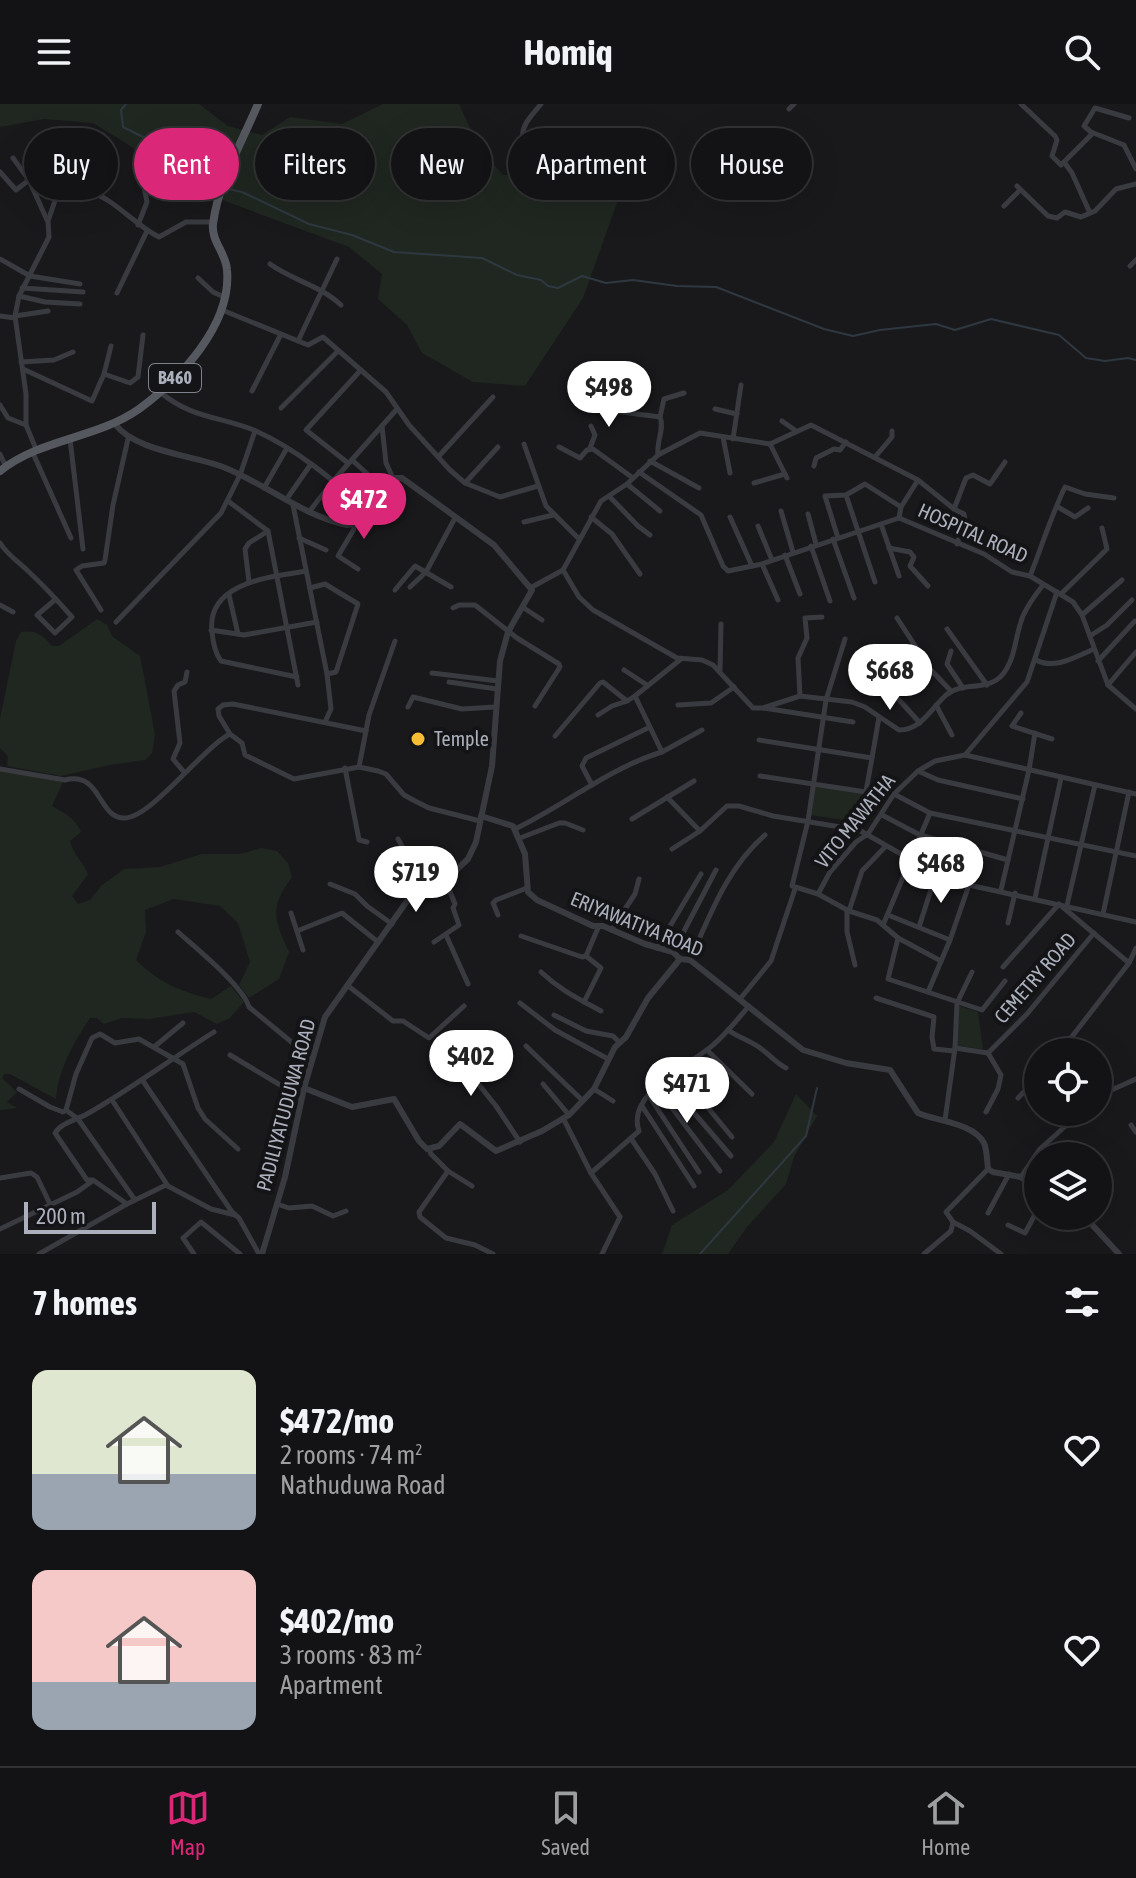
<!DOCTYPE html>
<html lang="en">
<head>
<meta charset="utf-8">
<style>
	body { margin:0; font-family:"Asap Condensed",sans-serif; background:#202022; color:#f1f3f6; height:100vh; display:flex; flex-direction:column; font-size:30px; white-space:nowrap }
	* { box-sizing:border-box; margin:0 }
	p { font-size:26px; color:#9d9ea0 }
	.icon { flex:none; width:44px; height:44px; fill:none; stroke:currentColor; stroke-width:2; stroke-linecap:round; stroke-linejoin:round }
	.map { position:relative; height:1150px; overflow:hidden }
	.sheet { display:flex; flex-direction:column; background:#131315; flex:1 }
	.sheet>* { flex:none }
	.hud { position:absolute; left:24px; top:24px; width:1088px; height:72px; display:flex; gap:16px }
	.buttons { position:absolute; left:1024px; top:934px; display:grid; gap:16px }
	.buttons a { display:grid; place-items:center; width:88px; height:88px; border-radius:50%; background:#131315; box-shadow:0 8px 32px #0002,0 0 0 2px #323234; font-size:40px }
	.scale { position:absolute; left:24px; bottom:20px; width:132px; box-sizing:border-box; padding-left:8px; border:4px solid #abb0bc; border-top:0; font-size:22px; line-height:28px; white-space:nowrap; color:#abb0bc; -webkit-text-stroke:6px #141417; paint-order:stroke }
	.price { position:absolute; translate:-50% -68px; padding:0 18px; border-radius:28px; background:#fff; color:#222; font-size:26px; line-height:52px; filter:drop-shadow(0 2px 4px #0008) }
	.price::after { content:''; position:absolute; left:50%; top:48px; width:24px; height:18px; margin-left:-12px; background:inherit; clip-path:polygon(0 0,100% 0,50% 100%) }
	.price.current { background:#db2777; color:#fff }
	ul { padding:0; list-style:none }
	li { display:flex; align-items:center; gap:24px; height:200px; padding:0 32px }
	li span { display:grid; place-items:center; flex:none; width:224px; height:160px; border-radius:16px; color:#555 }
	li>.icon { margin-inline-start:auto }
	span .icon { width:96px; height:96px; fill:#fffc; stroke-width:1 }
	li b { font-size:34px }
	h2 { display:flex; justify-content:space-between; align-items:center; height:96px; padding:0 32px; font-size:34px }
	.tag { padding:0 28px; border-radius:36px; background:#131315; box-shadow:0 8px 32px #0002,0 0 0 2px #323234; font-size:28px; line-height:72px }
	.tag.current { background:#db2777; color:#fff }
	header { display:flex; justify-content:space-between; align-items:center; height:104px; padding:0 32px; background:#131315; font-size:36px; font-weight:700 }
	.tab-bar { display:flex; justify-content:space-around; align-items:center; height:112px; border-top:2px solid #323234; background:#131315; font-size:22px; color:#9d9ea0 }
	.tab-bar a { display:grid; justify-items:center; gap:4px }
	.tab-bar .current { color:#db2777 }
	.map>svg:first-child { display:block }
	.green { fill:#1f2720 }
	.lines { fill:none; stroke-linecap:round; stroke-linejoin:round }
	.stream { stroke:#2f3841; stroke-width:2 }
	.minor { stroke:#3a3b41; stroke-width:5 }
	.tertiary { stroke:#3a3b41; stroke-width:6 }
	.primary { stroke:#565860; stroke-width:8 }
	.poi-dot { fill:#f7bc36; stroke:#141417; stroke-width:3 }
	.labels { text-anchor:middle; stroke-width:8; stroke-linejoin:round; paint-order:stroke }
	.shield { fill:#141417; stroke:#7e818a; stroke-width:2 }
	.shield-label { font-size:18px; font-weight:bold; fill:#abb0bc }
	.street-label { font-size:20px; fill:#abb0bc; stroke:#141417 }
	.poi-label { font-size:20px; fill:#abb0bc; stroke:#141417; text-anchor:start }
</style>
</head>
<body>
<header><svg class="icon" aria-label="menu" viewBox="0 0 24 24"><path d="M4 6h16M4 12h16M4 18h16"/></svg>Homiq<svg class="icon" aria-label="search" viewBox="0 0 24 24"><circle cx="10" cy="10" r="6"/><path d="M15 15l6 6"/></svg></header>
<div class="map">
<svg width="1136" height="1150" viewBox="0 0 1136 1150">
	<rect width="100%" height="100%" fill="#19191c"/>
	<g class="green">
		<polygon points="0,0 199,0 228,22 262,31 290,13 342,20 383,0 459,0 479,43 503,71 571,68 610,55 617,99 583,194 525,282 473,278 422,249 407,221 378,195 382,170 349,143 184,82 145,51 93,19 44,15 0,23"/>
		<path d="M97,515L107,521L112,532L140,552L155,630L152,649L145,656L110,661L61,672L7,662L8,652L0,644V615L16,537L21,528C36,526 42,530 52,542H59Z"/>
		<path d="M0,667L63,678L52,702C64,709 76,714 81,728L70,737C73,750 83,758 88,770L72,792L78,800L90,796L101,782L124,765L160,763L202,750H241L261,744L277,747L288,759L292,773C269,804 274,815 289,848L279,875L249,894L239,881L250,858L238,819L220,802L174,795L145,806L146,828L136,856C160,879 179,887 211,895L231,882L244,898L230,914L217,920L194,908L149,915L122,914L104,920L97,914H90C74,938 58,966 56,995L10,970H4L2,974L17,988L7,998L17,1004L0,1006Z"/>
		<polygon points="815,682 863,690 857,718 810,711"/>
		<polygon points="959,902 978,908 983,945 957,942"/>
		<polygon points="796,990 817,1012 794,1053 786,1080 747,1123 728,1150 662,1150 672,1121 728,1086 774,1038"/>
	</g>
	<g class="lines">
		<g class="stream">
			<polyline points="126,0 121,6 123,23 149,36 169,67 182,75 218,83"/>
			<polyline points="224,84 242,88 309,120 352,131 394,148 482,154 517,171 541,176 548,182 558,184 582,172 606,179 633,176 677,182 716,183 824,225 853,232 880,226 936,220 955,226 991,215 1059,231 1086,254 1105,257 1128,254 1136,256"/>
			<polyline points="700,1150 806,1032 817,984"/>
		</g>
		<g class="minor">
			<polyline points="1021,0 1055,32 1057,36 1052,52 1061,61 1093,29"/>
			<polyline points="789,5 794,0"/>
			<polyline points="1129,14 1095,4 1084,22 1091,28 1124,41 1136,65"/>
			<path d="M534,42L523,36C520,22 532,11 541,0"/>
			<polyline points="13,54 29,76 47,116"/>
			<polyline points="1064,58 1072,69 1090,109"/>
			<polyline points="0,68 16,86 29,76"/>
			<polyline points="1017,82 1048,112 1057,114 1065,108 1081,113 1095,107 1116,85 1136,80"/>
			<polyline points="1004,102 1020,86"/>
			<polyline points="138,121 147,98 142,72"/>
			<polyline points="0,155 30,172 80,180"/>
			<path d="M270,160C292,176 321,182 341,201"/>
			<polyline points="1130,162 1136,156"/>
			<polyline points="198,174 213,188 224,193"/>
			<polyline points="22,184 83,188"/>
			<polyline points="117,189 147,127"/>
			<polyline points="19,192 45,198 80,200"/>
			<polyline points="222,206 308,241 323,233 386,288 409,321 450,366 465,379 500,393 538,382"/>
			<polyline points="0,212 15,214"/>
			<polyline points="15,212 48,207"/>
			<polyline points="298,237 337,155"/>
			<polyline points="21,258 54,256 73,248"/>
			<polyline points="23,265 92,297 104,270 130,279 138,273 143,231"/>
			<polyline points="104,270 111,242"/>
			<polyline points="252,287 281,230"/>
			<path d="M160,288C192,315 220,312 256,327C298,346 333,376 367,406"/>
			<polyline points="0,301 8,314 26,321"/>
			<polyline points="281,304 338,247"/>
			<polyline points="715,305 737,310"/>
			<path d="M614,307L660,313C665,324 656,338 658,351"/>
			<polyline points="660,313 664,295 684,289"/>
			<polyline points="782,317 796,327"/>
			<polyline points="382,322 386,359 393,374"/>
			<polyline points="723,333 730,369"/>
			<polyline points="70,335 83,445"/>
			<polyline points="733,335 741,281"/>
			<polyline points="524,340 546,402 579,435"/>
			<polyline points="770,340 787,374"/>
			<polyline points="559,343 580,354 587,346 593,345 633,374"/>
			<polyline points="590,344 595,331 591,322"/>
			<path d="M36,345L26,321V290L15,212L19,192L49,133L48,117L58,88L77,92L88,87C115,95 133,120 159,133L186,118H213"/>
			<polyline points="32,347 71,434"/>
			<polyline points="0,350 6,363"/>
			<polyline points="438,353 493,293"/>
			<polyline points="875,353 892,333 892,327"/>
			<polyline points="352,356 383,384"/>
			<polyline points="650,357 699,384"/>
			<polyline points="348,359 306,326 360,267"/>
			<polyline points="814,362 816,354 834,345 840,346 846,338"/>
			<polyline points="639,368 701,411 723,462 728,467 762,460 899,414 984,450 1012,468 1030,472 1073,498 1082,511 1108,581 1136,605"/>
			<polyline points="465,379 498,343"/>
			<polyline points="754,379 785,370"/>
			<polyline points="627,380 660,407"/>
			<polyline points="264,384 287,344"/>
			<polyline points="846,391 875,478"/>
			<polyline points="609,392 638,422 650,431"/>
			<polyline points="286,396 311,360"/>
			<polyline points="228,397 268,427 298,581"/>
			<polyline points="293,401 327,570 331,605 325,618"/>
			<polyline points="901,403 918,376"/>
			<polyline points="1058,403 1075,413 1088,404"/>
			<polyline points="954,405 966,374 973,371 990,380 1005,358"/>
			<polyline points="781,407 793,448"/>
			<polyline points="309,408 333,377 397,305"/>
			<polyline points="808,410 816,440"/>
			<polyline points="591,413 612,430 640,470"/>
			<polyline points="730,413 752,462"/>
			<polyline points="524,418 553,411"/>
			<polyline points="353,420 354,425 338,452 358,465"/>
			<polyline points="881,420 899,472"/>
			<polyline points="758,422 772,456"/>
			<polyline points="299,434 326,446"/>
			<polyline points="838,434 825,392 846,391 865,380 901,403 899,414"/>
			<polyline points="833,435 854,494"/>
			<path d="M0,439C7,450 17,457 27,466C43,481 58,497 72,513L55,529L37,511L56,495"/>
			<polyline points="811,442 830,497"/>
			<polyline points="889,444 910,448 914,453 910,462 928,482"/>
			<polyline points="785,451 800,490"/>
			<polyline points="762,460 778,496"/>
			<path d="M563,466L579,493L593,506L677,554L702,556L713,561L753,604H763L800,592L852,598L865,603L899,626C921,626 931,605 946,591C962,577 989,588 1003,570C1016,554 1015,531 1023,512C1028,501 1035,491 1043,481"/>
			<path d="M1030,472C1042,442 1051,412 1065,383L1085,390L1114,394"/>
			<polyline points="249,478 245,445 249,439 268,427"/>
			<polyline points="410,483 426,468 455,414"/>
			<polyline points="532,483 563,466 601,397 627,380 658,351 700,329 770,340 811,321 918,376 954,405 964,410 965,416 957,440"/>
			<polyline points="310,484 325,480 358,500 336,568 327,570"/>
			<polyline points="395,486 415,462 451,483"/>
			<polyline points="1061,490 1107,445 1102,424"/>
			<polyline points="229,491 238,530"/>
			<polyline points="0,501 13,508"/>
			<polyline points="453,504 459,501 475,501 517,534 559,560 560,563 535,602"/>
			<polyline points="524,504 542,516"/>
			<polyline points="101,506 76,466 82,462 104,459 105,456 113,401 128,335"/>
			<polyline points="1082,511 1122,476"/>
			<polyline points="897,514 931,566 951,587"/>
			<polyline points="116,518 221,409 240,371 255,327"/>
			<polyline points="947,525 987,581"/>
			<polyline points="211,526 244,531 317,518"/>
			<polyline points="1090,532 1107,521 1132,496"/>
			<polyline points="845,535 826,596 808,717 792,782 818,790 849,807 877,816 898,834 888,875 982,906 1005,877"/>
			<polyline points="951,547 947,560 963,584"/>
			<polyline points="681,555 635,592 662,648 702,626"/>
			<path d="M1036,556C1055,566 1075,553 1094,545"/>
			<polyline points="1098,557 1135,517"/>
			<polyline points="624,566 647,581"/>
			<polyline points="720,566 721,520"/>
			<polyline points="432,569 498,577"/>
			<path d="M297,573L221,557C215,549 213,539 212,528C206,478 271,473 306,467"/>
			<polyline points="881,576 920,619"/>
			<polyline points="449,578 497,585"/>
			<polyline points="1108,581 1136,548"/>
			<polyline points="800,592 798,554 807,534 805,514 822,513"/>
			<polyline points="678,601 711,599 734,583"/>
			<polyline points="936,601 952,631"/>
			<polyline points="408,603 413,593 462,605 495,603"/>
			<polyline points="764,604 853,618"/>
			<polyline points="1021,609 1012,622 1052,635"/>
			<polyline points="598,611 612,602 627,597"/>
			<polyline points="230,630 219,612 218,605 223,601 233,600 366,627"/>
			<polyline points="555,632 600,579 603,578 627,597 635,592"/>
			<polyline points="759,636 872,654 859,726"/>
			<polyline points="965,651 1136,690"/>
			<polyline points="872,654 879,613"/>
			<polyline points="359,663 369,611 395,537"/>
			<polyline points="345,664 359,736 367,738"/>
			<path d="M0,665L65,676C101,667 98,713 123,714C150,716 202,644 230,630L242,639L245,651L294,675L359,663L378,667L386,670L404,691L415,697L429,704L480,717"/>
			<polyline points="918,667 938,676 1023,695"/>
			<polyline points="184,668 173,655 180,639 174,587 178,581 185,578 187,568"/>
			<polyline points="760,672 866,688"/>
			<polyline points="592,681 582,662 586,654 650,623"/>
			<polyline points="894,690 930,709 1136,752"/>
			<polyline points="667,693 700,727"/>
			<polyline points="882,711 920,731 1008,756"/>
			<polyline points="632,715 694,677"/>
			<path d="M515,725C565,701 609,664 662,648"/>
			<polyline points="520,734 559,719 565,719 583,726"/>
			<polyline points="398,735 425,783"/>
			<polyline points="672,745 700,727 727,702 739,702 773,712 859,726 936,770 969,781 1136,818"/>
			<polyline points="330,780 355,790 367,802 392,820"/>
			<polyline points="1001,786 1029,666 1035,629"/>
			<polyline points="818,790 830,768 856,738 868,730 894,690 918,667 935,657 965,651 1027,578 1057,488"/>
			<polyline points="1035,794 1061,674"/>
			<polyline points="1067,801 1095,681"/>
			<polyline points="847,806 847,828 855,861"/>
			<polyline points="849,807 862,767 886,742"/>
			<polyline points="291,809 303,846"/>
			<polyline points="1103,810 1129,688"/>
			<polyline points="498,811 493,799 496,796 527,784"/>
			<polyline points="888,811 950,836 969,781"/>
			<polyline points="1008,819 1015,789"/>
			<polyline points="883,821 930,709"/>
			<polyline points="919,823 936,770"/>
			<polyline points="611,826 635,790 639,775"/>
			<polyline points="297,827 342,809 378,838"/>
			<path d="M178,828C196,844 243,882 249,903L312,955"/>
			<polyline points="446,831 468,880"/>
			<polyline points="521,832 582,853 586,852"/>
			<polyline points="898,834 941,857"/>
			<polyline points="434,838 459,821 453,804 455,800 445,775"/>
			<polyline points="657,844 701,770"/>
			<polyline points="673,848 716,766"/>
			<path d="M690,856C710,811 727,764 765,731"/>
			<polyline points="1003,863 1059,800 1129,859"/>
			<path d="M541,868C560,886 579,895 601,907"/>
			<polyline points="347,881 393,917 403,917 429,934 464,902"/>
			<polyline points="928,888 950,836"/>
			<polyline points="876,894 934,913 932,933 934,945 954,947"/>
			<polyline points="740,895 771,857 795,785"/>
			<polyline points="584,898 601,864 586,852 598,824"/>
			<polyline points="520,899 555,926 608,955"/>
			<polyline points="554,911 586,927 613,932 620,939"/>
			<path d="M728,926C739,934 754,938 764,947C772,953 776,959 786,964"/>
			<path d="M214,928C171,955 131,985 87,1010C76,1016 61,1019 55,1029L87,1076H93L127,1100L166,1081L211,1105L235,1111"/>
			<polyline points="526,942 583,997"/>
			<polyline points="154,943 183,919"/>
			<polyline points="955,944 988,949 1027,910 1094,829"/>
			<polyline points="707,946 752,990"/>
			<polyline points="1060,948 1129,859 1136,844"/>
			<polyline points="230,951 302,994"/>
			<polyline points="487,955 471,968 472,972 496,1002 520,1038"/>
			<polyline points="676,965 732,1033"/>
			<polyline points="665,975 731,1052"/>
			<polyline points="143,977 232,1108 239,1114 259,1150"/>
			<polyline points="543,980 569,1011"/>
			<polyline points="656,983 720,1067"/>
			<polyline points="19,985 50,1003 63,1008 66,1006 78,1015 135,1096"/>
			<polyline points="594,985 613,997"/>
			<polyline points="649,992 699,1068"/>
			<polyline points="1098,992 1136,975"/>
			<polyline points="1018,994 1038,973"/>
			<polyline points="112,996 168,1082"/>
			<polyline points="642,1002 694,1082"/>
			<polyline points="66,1006 76,970 92,934 100,930 115,939 139,935 183,960 198,1004 205,1015 238,1045"/>
			<polyline points="986,1008 998,985 1001,971 988,949"/>
			<polyline points="563,1014 591,1069"/>
			<polyline points="945,1016 955,944 957,899 972,868"/>
			<polyline points="1131,1021 1136,1028"/>
			<polyline points="632,1036 655,1070 673,1107"/>
			<polyline points="429,1045 431,1050 448,1067 419,1108 420,1113 446,1134 475,1141 493,1150"/>
			<polyline points="448,1067 472,1082"/>
			<polyline points="1021,1073 1040,1045 1081,1008"/>
			<polyline points="0,1074 31,1069 37,1073 50,1100"/>
			<polyline points="277,1100 289,1104 312,1102 333,1112 346,1107"/>
			<polyline points="988,1109 1009,1070"/>
			<polyline points="953,1118 970,1127 1001,1150"/>
			<polyline points="1008,1121 1025,1129 1038,1105"/>
			<polyline points="0,1125 77,1088 91,1078"/>
			<polyline points="39,1150 127,1100"/>
			<polyline points="194,1150 183,1134 201,1118 240,1150"/>
			<path d="M602,1150L620,1113L591,1069L639,1027C625,989 692,960 713,941C726,930 737,916 748,903"/>
			<polyline points="924,1150 951,1127 953,1118 946,1108 988,1065"/>
		</g>
		<g class="tertiary">
			<path d="M115,320C135,347 191,351 223,363C266,380 301,411 347,421L356,419L393,374H402L494,441L532,486L508,528L500,557L492,662L476,738L468,755L452,770L412,790L325,913L304,984L285,1073L262,1150"/>
			<path d="M481,712L513,722L525,750L528,788L537,796L593,822H603L645,840L673,848L680,855L690,856L803,946L846,959L890,966L918,1009C936,1017 974,1019 984,1039C987,1046 987,1057 988,1065L993,1068L1021,1073L1038,1086"/>
			<polyline points="304,984 352,1003 394,995 419,1037 427,1045 439,1042 460,1020 496,1047 542,1027 569,1011 594,985 615,943 626,933 648,894 680,855"/>
			<polyline points="1084,1112 1119,1150"/>
		</g>
		<path class="primary" d="M0,367C42,334 96,335 139,305C180,275 232,221 227,166C226,149 211,137 213,120C218,79 242,38 258,0"/>
	</g>
	<circle class="poi-dot" cx="418" cy="635" r="8"/>
	<g class="labels">
		<rect class="shield" x="149" y="260" width="52" height="28" rx="6"/>
		<g class="shield-label">
			<text x="175" y="280">B460</text>
		</g>
		<g class="street-label">
			<text transform="translate(973 429) rotate(24)" y="7">HOSPITAL ROAD</text>
			<text transform="translate(855 717) rotate(-51)" y="7">VITO MAWATHA</text>
			<text transform="translate(637 820) rotate(22)" y="7">ERIYAWATIYA ROAD</text>
			<text transform="translate(1035 874) rotate(-49)" y="7">CEMETRY ROAD</text>
			<text transform="translate(286 1001) rotate(-75)" y="7">PADILIYATUDUWA ROAD</text>
		</g>
		<g class="poi-label">
			<text x="434" y="642">Temple</text>
		</g>
	</g>
</svg>
<div class="buttons">
<a><svg class="icon" aria-label="locate" viewBox="0 0 24 24"><circle cx="12" cy="12" r="6"/><path d="M12 2v4M12 18v4M2 12h4M18 12h4"/></svg></a>
<a><svg class="icon" aria-label="layers" viewBox="0 0 24 24"><path d="M12 4l9 5-9 5-9-5zM3 14l9 5 9-5"/></svg></a>
</div>
<div class="scale">200 m</div>
<b class="price" style="left:609px;top:325px">$498</b>
<b class="price current" style="left:364px;top:437px">$472</b>
<b class="price" style="left:890px;top:608px">$668</b>
<b class="price" style="left:941px;top:801px">$468</b>
<b class="price" style="left:416px;top:810px">$719</b>
<b class="price" style="left:471px;top:994px">$402</b>
<b class="price" style="left:687px;top:1021px">$471</b>
<div class="hud">
<a class="tag">Buy</a>
<a class="tag current">Rent</a>
<a class="tag">Filters</a>
<a class="tag">New</a>
<a class="tag">Apartment</a>
<a class="tag">House</a>
</div>
</div>
<section class="sheet">
<h2>7 homes<svg class="icon" aria-label="filters" viewBox="0 0 24 24"><path d="M4 7h16M4 17h16"/><circle cx="9" cy="7" r="2"/><circle cx="15" cy="17" r="2"/></svg></h2>
<ul>
<li><span style="background:linear-gradient(#dfe7d0 65%,#9aa5b1 0)"><svg class="icon" aria-label="home" viewBox="0 0 24 24"><path d="M3 11l9-7 9 7M6 9v11h12V9"/></svg></span><div><b>$472/mo</b><p>2 rooms · 74 m²</p><p>Nathuduwa Road</p></div><svg class="icon" aria-label="heart" viewBox="0 0 24 24"><path d="M12 20l-8-8c-3-5 5-10 8-4 3-6 11-1 8 4z"/></svg></li>
<li><span style="background:linear-gradient(#f6c9c9 70%,#9aa5b1 0)"><svg class="icon" aria-label="home" viewBox="0 0 24 24"><path d="M3 11l9-7 9 7M6 9v11h12V9"/></svg></span><div><b>$402/mo</b><p>3 rooms · 83 m²</p><p>Apartment</p></div><svg class="icon" aria-label="heart" viewBox="0 0 24 24"><path d="M12 20l-8-8c-3-5 5-10 8-4 3-6 11-1 8 4z"/></svg></li>
</ul>
</section>
<nav class="tab-bar">
<a class="current"><svg class="icon" aria-label="map" viewBox="0 0 24 24"><path d="M3 6l6-2 6 2 6-2v14l-6 2-6-2-6 2zM9 4v14M15 6v14"/></svg>Map</a>
<a><svg class="icon" aria-label="saved" viewBox="0 0 24 24"><path d="M7 4h10v16l-5-4-5 4z"/></svg>Saved</a>
<a><svg class="icon" aria-label="home" viewBox="0 0 24 24"><path d="M3 11l9-7 9 7M6 9v11h12V9"/></svg>Home</a>
</nav>
</body>
</html>
